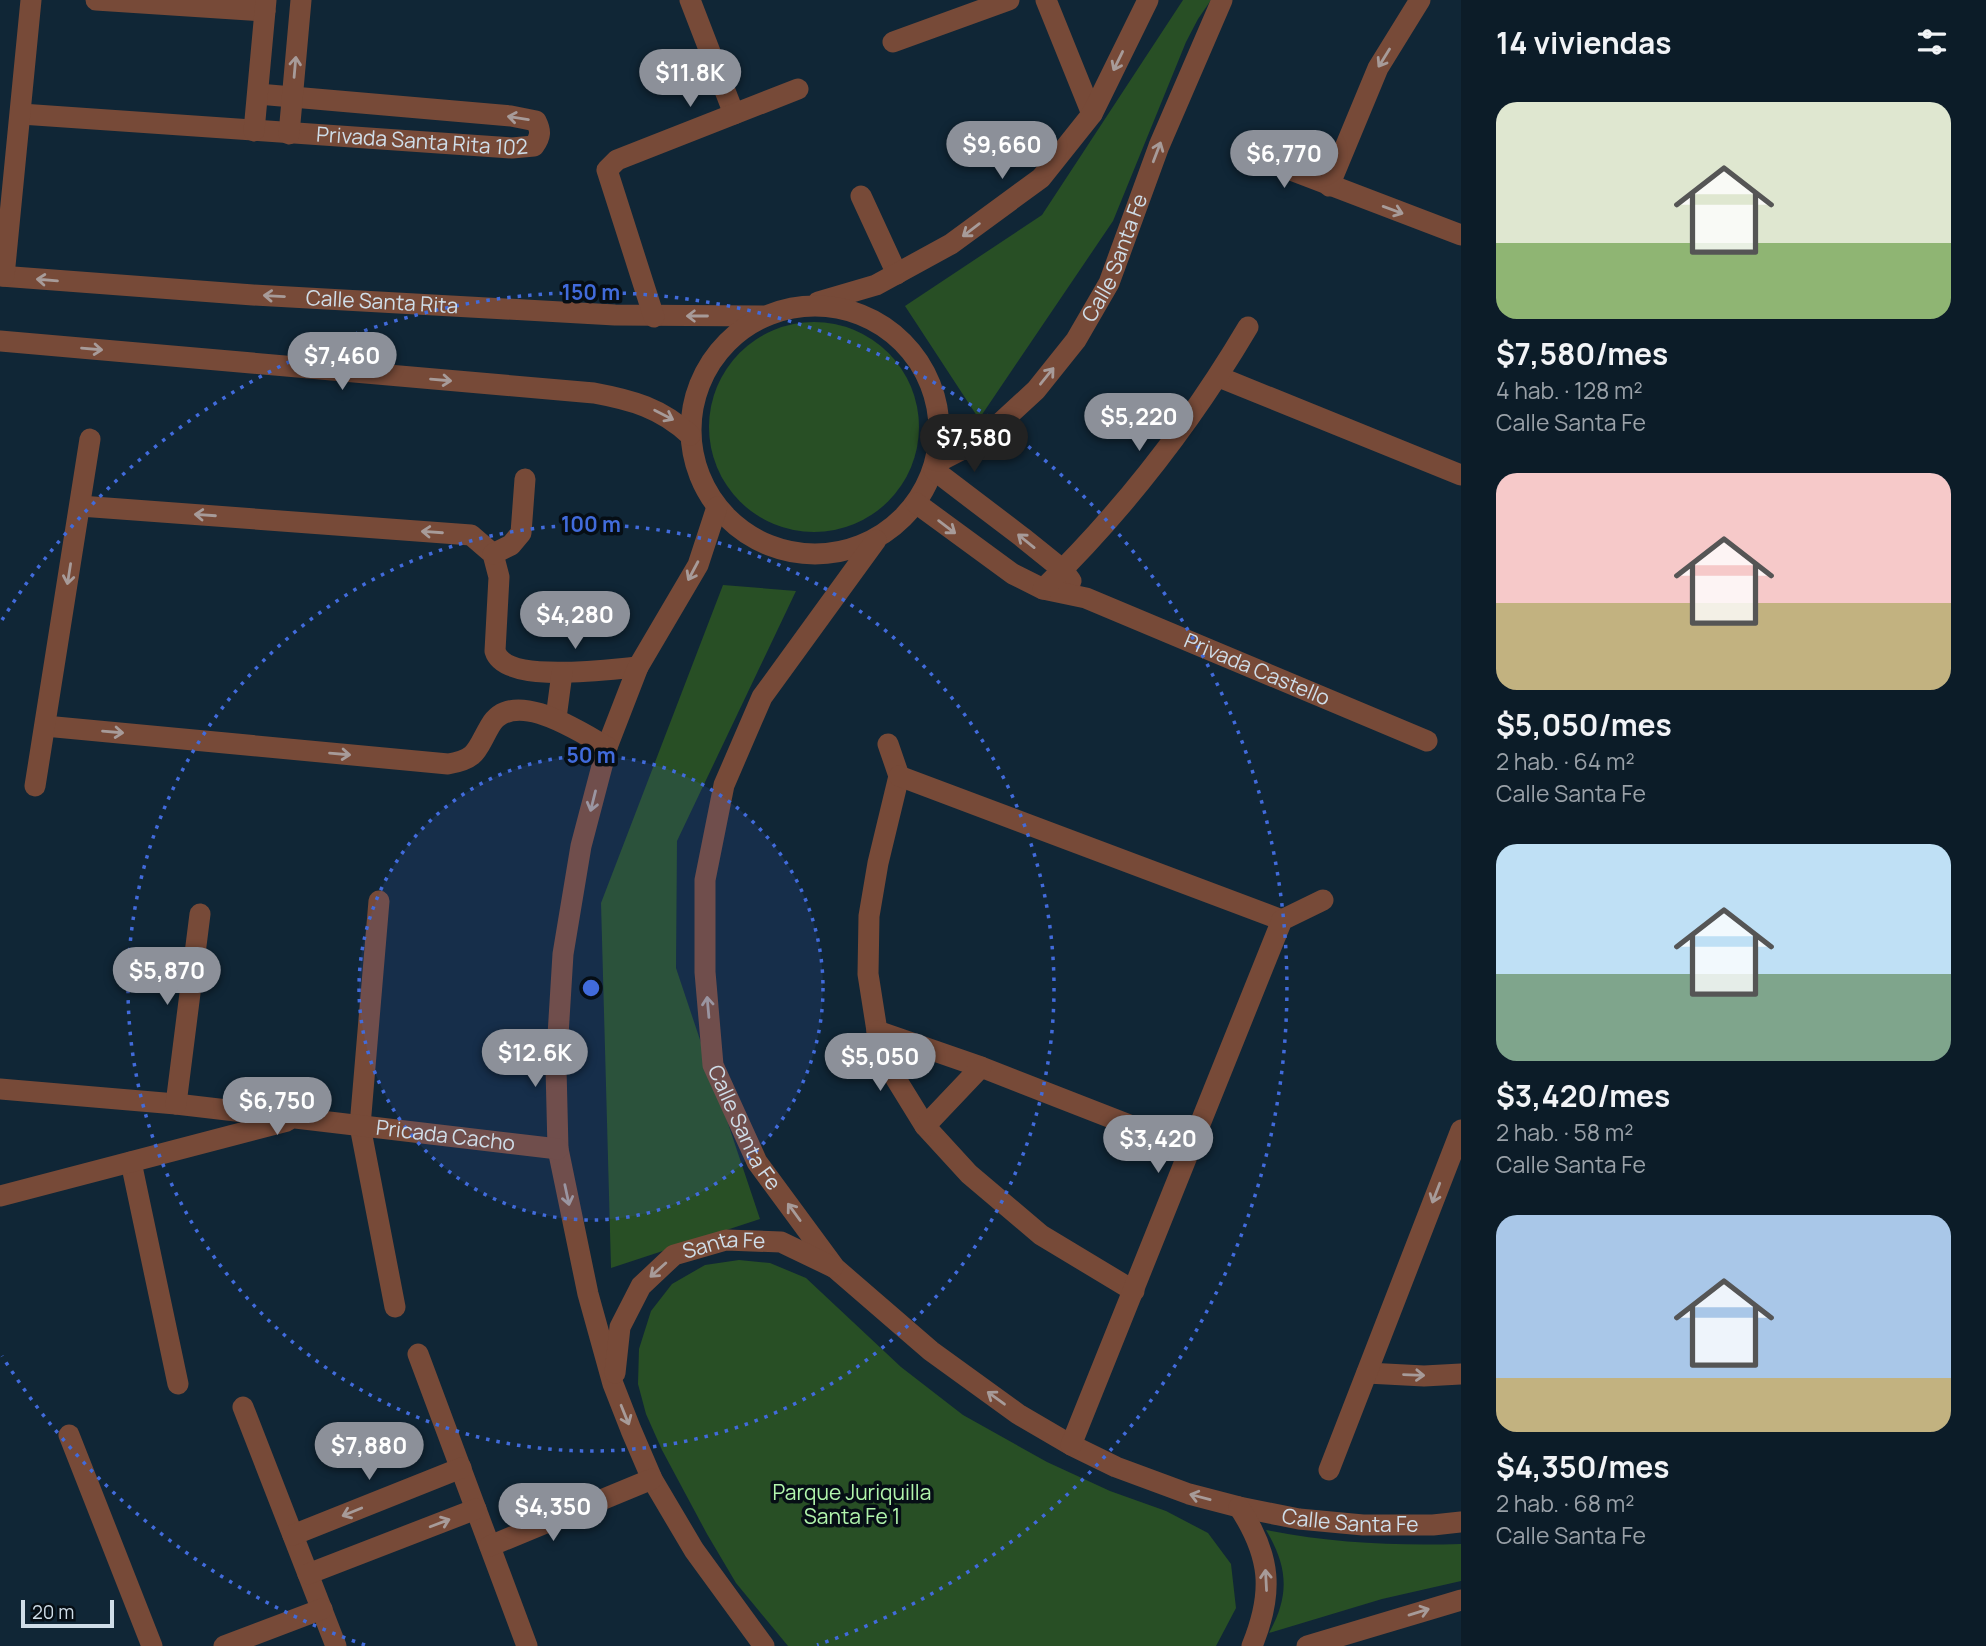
<!DOCTYPE html>
<html lang="es">
<head>
<meta charset="utf-8">
<style>
	body { margin:0; font-family:Manrope,sans-serif; background:#1a2934; color:#f1f3f6; height:100vh; display:flex; flex-direction:column; font-size:26px; white-space:nowrap }
	* { box-sizing:border-box; margin:0 }
	p { font-size:23px; color:#9aa1a8 }
	.icon { flex:none; width:38px; height:38px; fill:none; stroke:currentColor; stroke-width:2; stroke-linecap:round; stroke-linejoin:round }
	.map { position:relative; flex:1; overflow:hidden }
	.sheet { display:flex; flex-direction:column; background:#0c1c28; width:525px }
	.sheet>* { flex:none }
	.scale { position:absolute; left:21px; bottom:18px; width:93px; box-sizing:border-box; padding-left:7px; border:4px solid #cfdde8; border-top:0; font-size:19px; line-height:24px; white-space:nowrap; color:#cfdde8; -webkit-text-stroke:5px #060e15; paint-order:stroke }
	.price { position:absolute; translate:-50% -60px; padding:0 16px; border-radius:24px; background:#8c9099; color:#fff; font-size:23px; line-height:46px; filter:drop-shadow(0 2px 4px #0008) }
	.price::after { content:''; position:absolute; left:50%; top:42px; width:21px; height:16px; margin-left:-10px; background:inherit; clip-path:polygon(0 0,100% 0,50% 100%) }
	.price.on { background:#222; color:#fff }
	ul { padding:0; list-style:none }
	li { display:grid; align-content:center; gap:14px; height:371px; padding:0 35px }
	li span { display:grid; place-items:center; height:217px; border-radius:21px; color:#555 }
	li>.icon { margin-inline-start:auto }
	span .icon { width:126px; height:126px; fill:#fffc; stroke-width:1 }
	li b { font-size:30px }
	h2 { display:flex; justify-content:space-between; align-items:center; height:84px; padding:0 35px; font-size:30px }
	main { display:flex; flex:1; min-height:0 }
	.map>svg:first-child { display:block }
	.green { fill:#284f25 }
	.lines { fill:none; stroke-linecap:round; stroke-linejoin:round }
	.minor { stroke:#774a38; stroke-width:21 }
	.oneway { stroke:#a79b99 }
	.ring { fill:none; stroke:#416bdb; stroke-width:3.5; stroke-dasharray:3.5 7 }
	.labels { text-anchor:middle; stroke-width:7; stroke-linejoin:round; paint-order:stroke }
	.street-label { font-size:21px; fill:#cfdde8; stroke:#060e15 }
	.park-label { font-size:21px; fill:#b2f6ad; stroke:#060e15 }
	.centre { fill:#416bdb; stroke:#060e15; stroke-width:3.5 }
	.ring-label { font-size:21px; text-anchor:middle; font-weight:bold; fill:#416bdb; stroke:#060e15; stroke-width:7; stroke-linejoin:round; paint-order:stroke }
</style>
</head>
<body>
<main>
<div class="map">
<svg width="1461" height="1646" viewBox="0 0 1461 1646">
	<rect width="100%" height="100%" fill="#102636"/>
	<g class="green">
		<polygon points="1183,0 1211,0 1198,19 1186,42 1113,221 979,419 905,306 1042,215"/>
		<circle cx="814" cy="427" r="105"/>
		<polygon points="723,585 796,591 677,841 676,968 760,1219 611,1268 601,903"/>
		<polygon points="739,1260 770,1263 806,1278 901,1367 963,1415 1047,1462 1110,1491 1166,1511 1208,1533 1231,1564 1236,1608 1216,1646 788,1646 736,1583 707,1534 662,1450 646,1414 638,1384 639,1349 651,1311 672,1284 705,1265"/>
		<path d="M1266,1530C1331,1543 1395,1546 1461,1544V1581L1382,1599L1269,1633C1290,1595 1288,1567 1266,1530Z"/>
	</g>
	<g class="lines">
		<g class="minor">
			<polyline points="96,0 265,11"/>
			<polyline points="690,0 734,114"/>
			<polyline points="1046,0 1092,114"/>
			<polyline points="893,42 1009,0"/>
			<path id="s1" d="M21,114L512,148L534,146C541,136 541,131 536,121L511,116L258,94"/>
			<polyline points="254,131 266,0"/>
			<polyline points="289,134 301,0"/>
			<polyline points="1254,156 1461,235"/>
			<polyline points="1329,186 1378,68 1420,0"/>
			<polyline points="861,196 897,274"/>
			<path id="s2" d="M0,276L253,295L615,315L763,316"/>
			<polyline points="4,276 31,0"/>
			<polyline points="818,302 876,285 951,244 1041,178 1092,114 1148,0"/>
			<circle cx="815" cy="430" r="124"/>
			<polyline points="654,317 607,170 617,160 798,89"/>
			<path d="M0,341L594,393C632,400 661,408 690,435"/>
			<polyline points="1219,377 1461,475"/>
			<path id="s3" d="M936,463L969,446L998,425L1036,390L1076,340L1109,283L1159,146L1222,0"/>
			<polyline points="934,470 1022,537 1063,570 1071,581"/>
			<path id="s4" d="M916,503L1013,574L1043,589L1086,598L1427,741"/>
			<path d="M80,506L471,535L493,554L499,577L495,651C505,685 610,669 638,667"/>
			<polyline points="717,507 698,565 638,667 607,747 581,846 563,954 556,1068 558,1149 588,1294 613,1384 631,1430 652,1479 694,1550 764,1646"/>
			<path id="s5" d="M876,540L762,697L724,785L705,880V972L713,1065L757,1162L835,1268L931,1351L1018,1414L1071,1445L1116,1467L1189,1494L1239,1507L1299,1519L1363,1525H1433L1461,1522"/>
			<polyline points="493,554 511,545 521,533 525,479"/>
			<path d="M1043,589C1125,509 1190,425 1248,327"/>
			<polyline points="556,718 562,673"/>
			<path d="M45,726L448,764C478,759 476,750 490,726C513,686 580,732 607,747"/>
			<polyline points="888,744 899,776 878,863 869,916 868,974 877,1031 896,1079 925,1126 969,1174 1041,1235 1134,1291"/>
			<polyline points="899,776 1282,920"/>
			<polyline points="35,786 90,439"/>
			<polyline points="379,901 360,1126 395,1307"/>
			<polyline points="877,1031 981,1067 1191,1149"/>
			<path id="s6" d="M0,1089L176,1104L558,1149"/>
			<polyline points="176,1104 200,914"/>
			<polyline points="925,1126 981,1067"/>
			<polyline points="131,1162 178,1384"/>
			<polyline points="0,1196 287,1121"/>
			<polyline points="418,1354 527,1646"/>
			<path id="s7" d="M615,1373L620,1327L641,1286L674,1255L726,1240L781,1242L833,1267"/>
			<polyline points="1367,1373 1424,1376 1461,1374"/>
			<polyline points="243,1407 336,1646"/>
			<polyline points="69,1435 152,1646"/>
			<polyline points="1071,1445 1282,920 1323,900"/>
			<polyline points="1329,1470 1461,1130"/>
			<path d="M1239,1507C1271,1556 1274,1592 1252,1646"/>
			<polyline points="293,1535 461,1468"/>
			<polyline points="490,1546 652,1479"/>
			<polyline points="308,1574 476,1509"/>
			<polyline points="224,1646 322,1609"/>
			<polyline points="1307,1646 1461,1600"/>
		</g>
	</g>
	<defs><path id="oneway-shaft" d="M-6 0H5M1.5-3L5.5 0L1.5 3" fill="none" stroke-width="1.6" stroke-linecap="round" stroke-linejoin="round" transform="scale(1.75)"/></defs>
	<g class="oneway">
		<use href="#oneway-shaft" transform="translate(1384 58) rotate(122)"/>
		<use href="#oneway-shaft" transform="translate(1118 61) rotate(116)"/>
		<use href="#oneway-shaft" transform="translate(295 67) rotate(-85)"/>
		<use href="#oneway-shaft" transform="translate(518 118) rotate(-171)"/>
		<use href="#oneway-shaft" transform="translate(1157 152) rotate(-69)"/>
		<use href="#oneway-shaft" transform="translate(1393 210) rotate(20)"/>
		<use href="#oneway-shaft" transform="translate(971 230) rotate(143)"/>
		<use href="#oneway-shaft" transform="translate(47 280) rotate(-175)"/>
		<use href="#oneway-shaft" transform="translate(274 296) rotate(-177)"/>
		<use href="#oneway-shaft" transform="translate(697 316) rotate(180)"/>
		<use href="#oneway-shaft" transform="translate(92 349) rotate(5)"/>
		<use href="#oneway-shaft" transform="translate(1047 376) rotate(-51)"/>
		<use href="#oneway-shaft" transform="translate(441 380) rotate(5)"/>
		<use href="#oneway-shaft" transform="translate(664 415) rotate(27)"/>
		<use href="#oneway-shaft" transform="translate(205 515) rotate(-176)"/>
		<use href="#oneway-shaft" transform="translate(947 527) rotate(37)"/>
		<use href="#oneway-shaft" transform="translate(432 532) rotate(-176)"/>
		<use href="#oneway-shaft" transform="translate(1026 541) rotate(-141)"/>
		<use href="#oneway-shaft" transform="translate(693 571) rotate(118)"/>
		<use href="#oneway-shaft" transform="translate(69 574) rotate(99)"/>
		<use href="#oneway-shaft" transform="translate(113 732) rotate(5)"/>
		<use href="#oneway-shaft" transform="translate(340 754) rotate(5)"/>
		<use href="#oneway-shaft" transform="translate(593 801) rotate(104)"/>
		<use href="#oneway-shaft" transform="translate(708 1007) rotate(-95)"/>
		<use href="#oneway-shaft" transform="translate(1436 1193) rotate(111)"/>
		<use href="#oneway-shaft" transform="translate(567 1195) rotate(78)"/>
		<use href="#oneway-shaft" transform="translate(794 1212) rotate(-126)"/>
		<use href="#oneway-shaft" transform="translate(658 1270) rotate(138)"/>
		<use href="#oneway-shaft" transform="translate(1414 1375) rotate(2)"/>
		<use href="#oneway-shaft" transform="translate(996 1398) rotate(-144)"/>
		<use href="#oneway-shaft" transform="translate(625 1415) rotate(68)"/>
		<use href="#oneway-shaft" transform="translate(1200 1497) rotate(-165)"/>
		<use href="#oneway-shaft" transform="translate(352 1512) rotate(158)"/>
		<use href="#oneway-shaft" transform="translate(440 1523) rotate(-21)"/>
		<use href="#oneway-shaft" transform="translate(1266 1580) rotate(-93)"/>
		<use href="#oneway-shaft" transform="translate(1419 1612) rotate(-17)"/>
	</g>
	<circle cx="591" cy="988" r="232" fill="#416bdb" fill-opacity=".12"/>
	<g class="ring">
		<circle cx="591" cy="988" r="232"/>
		<circle cx="591" cy="988" r="463"/>
		<path d="M365 1645A695 695 0 0 1 2 1356M2 620A695 695 0 1 1 817 1645"/>
	</g>
	<g class="labels">
		<g class="street-label">
			<text dy="7" stroke="none"><textPath href="#s1" startOffset="402">Privada Santa Rita 102</textPath></text>
			<text dy="7" stroke="none"><textPath href="#s3" startOffset="280">Calle Santa Fe</textPath></text>
			<text dy="7" stroke="none"><textPath href="#s2" startOffset="383">Calle Santa Rita</textPath></text>
			<text dy="7" stroke="none"><textPath href="#s4" startOffset="383">Privada Castello</textPath></text>
			<text dy="7" stroke="none"><textPath href="#s5" startOffset="642">Calle Santa Fe</textPath></text>
			<text dy="7" stroke="none"><textPath href="#s6" startOffset="448">Pricada Cacho</textPath></text>
			<text dy="7" stroke="none"><textPath href="#s7" startOffset="189">Santa Fe</textPath></text>
			<text dy="7" stroke="none"><textPath href="#s5" startOffset="1398">Calle Santa Fe</textPath></text>
		</g>
		<g class="park-label">
			<text x="852" y="1500">Parque Juriquilla<tspan x="852" dy="24">Santa Fe 1</tspan></text>
		</g>
	</g>
	<circle cx="591" cy="988" r="10" class="centre"/>
	<g class="ring-label">
		<text x="591" y="300">150 m</text>
		<text x="591" y="532">100 m</text>
		<text x="591" y="763">50 m</text>
	</g>
</svg>
<div class="scale">20 m</div>
<b class="price" style="left:690px;top:109px">$11.8K</b>
<b class="price" style="left:1002px;top:181px">$9,660</b>
<b class="price" style="left:1284px;top:190px">$6,770</b>
<b class="price" style="left:342px;top:392px">$7,460</b>
<b class="price" style="left:1139px;top:453px">$5,220</b>
<b class="price on" style="left:974px;top:474px">$7,580</b>
<b class="price" style="left:575px;top:651px">$4,280</b>
<b class="price" style="left:167px;top:1007px">$5,870</b>
<b class="price" style="left:535px;top:1089px">$12.6K</b>
<b class="price" style="left:880px;top:1093px">$5,050</b>
<b class="price" style="left:277px;top:1137px">$6,750</b>
<b class="price" style="left:1158px;top:1175px">$3,420</b>
<b class="price" style="left:369px;top:1482px">$7,880</b>
<b class="price" style="left:553px;top:1543px">$4,350</b>
</div>
<section class="sheet">
<h2>14 viviendas<svg class="icon" aria-label="filters" viewBox="0 0 24 24"><path d="M4 7h16M4 17h16"/><circle cx="9" cy="7" r="2"/><circle cx="15" cy="17" r="2"/></svg></h2>
<ul>
<li><span style="background:linear-gradient(#dfe7d0 65%,#8fb573 0)"><svg class="icon" aria-label="home" viewBox="0 0 24 24"><path d="M3 11l9-7 9 7M6 9v11h12V9"/></svg></span><div><b>$7,580/mes</b><p>4 hab. · 128 m²</p><p>Calle Santa Fe</p></div></li>
<li><span style="background:linear-gradient(#f6c9c9 60%,#c2b280 0)"><svg class="icon" aria-label="home" viewBox="0 0 24 24"><path d="M3 11l9-7 9 7M6 9v11h12V9"/></svg></span><div><b>$5,050/mes</b><p>2 hab. · 64 m²</p><p>Calle Santa Fe</p></div></li>
<li><span style="background:linear-gradient(#bfe0f5 60%,#7fa58c 0)"><svg class="icon" aria-label="home" viewBox="0 0 24 24"><path d="M3 11l9-7 9 7M6 9v11h12V9"/></svg></span><div><b>$3,420/mes</b><p>2 hab. · 58 m²</p><p>Calle Santa Fe</p></div></li>
<li><span style="background:linear-gradient(#a9c7e8 75%,#c2b280 0)"><svg class="icon" aria-label="home" viewBox="0 0 24 24"><path d="M3 11l9-7 9 7M6 9v11h12V9"/></svg></span><div><b>$4,350/mes</b><p>2 hab. · 68 m²</p><p>Calle Santa Fe</p></div></li>
</ul>
</section>
</main>
</body>
</html>
